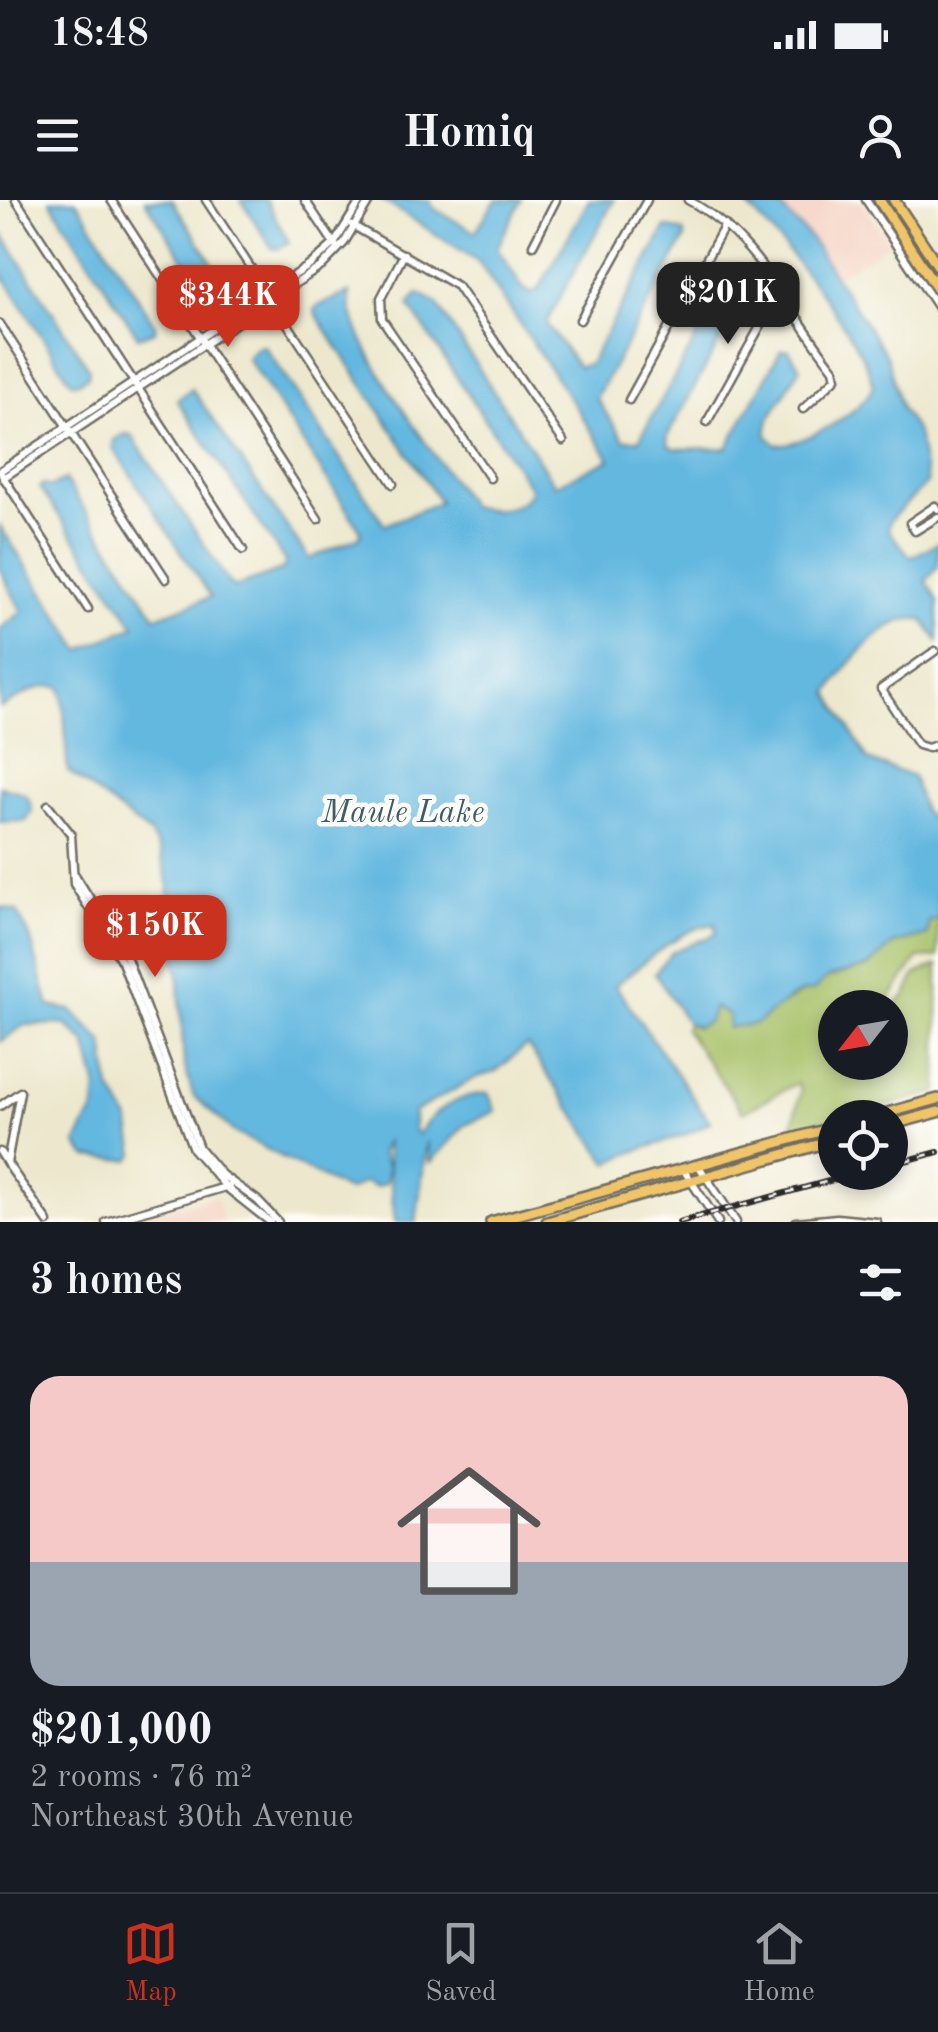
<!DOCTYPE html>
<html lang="en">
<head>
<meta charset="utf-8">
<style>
	body { margin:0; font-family:"Old Standard TT",serif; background:#242831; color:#f1f3f6; height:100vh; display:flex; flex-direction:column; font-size:38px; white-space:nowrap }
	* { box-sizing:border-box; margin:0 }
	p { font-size:32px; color:#9ea1a6 }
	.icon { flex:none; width:55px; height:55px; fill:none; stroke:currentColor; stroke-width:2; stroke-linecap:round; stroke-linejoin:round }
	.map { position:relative; height:1022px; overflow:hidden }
	.sheet { display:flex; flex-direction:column; background:#171b24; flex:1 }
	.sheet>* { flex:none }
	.needle { width:65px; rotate:239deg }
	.fabs { position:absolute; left:818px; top:790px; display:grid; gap:20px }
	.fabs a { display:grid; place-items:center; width:90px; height:90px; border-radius:50%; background:#171b24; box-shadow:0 5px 15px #0003; font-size:50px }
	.price { position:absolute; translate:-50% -85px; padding:0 22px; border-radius:20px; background:#c8321e; color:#fff; font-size:32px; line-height:65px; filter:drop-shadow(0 2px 5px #0008) }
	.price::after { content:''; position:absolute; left:50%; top:60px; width:30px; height:22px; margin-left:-15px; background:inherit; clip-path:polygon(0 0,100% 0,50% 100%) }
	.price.selected { background:#222; color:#fff }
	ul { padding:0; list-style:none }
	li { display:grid; align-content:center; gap:20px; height:530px; padding:0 30px }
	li+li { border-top:2px solid #363941 }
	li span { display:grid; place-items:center; height:310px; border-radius:30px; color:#555 }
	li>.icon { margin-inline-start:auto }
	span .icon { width:180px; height:180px; fill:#fffc; stroke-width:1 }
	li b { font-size:42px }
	h2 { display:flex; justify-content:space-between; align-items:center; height:120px; padding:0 30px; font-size:42px }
	.status { display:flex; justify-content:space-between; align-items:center; height:70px; padding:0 50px; background:#171b24; direction:ltr }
	.status svg { height:28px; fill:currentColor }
	header { display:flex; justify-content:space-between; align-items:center; height:130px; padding:0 30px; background:#171b24; font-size:45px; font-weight:700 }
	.menu { display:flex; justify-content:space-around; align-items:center; height:140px; border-top:2px solid #363941; background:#171b24; font-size:28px; color:#9ea1a6 }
	.menu a { display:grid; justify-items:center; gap:5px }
	.menu .selected { color:#c8321e }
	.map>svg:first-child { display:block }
	.built { fill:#f6d2c3 }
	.green { fill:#a7c167; stroke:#697649; stroke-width:2.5 }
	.water { fill:#64b8e0; stroke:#487286; stroke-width:2.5 }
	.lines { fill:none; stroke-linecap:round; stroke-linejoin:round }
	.minor-casing { stroke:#6f6d64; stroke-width:11 }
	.major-casing { stroke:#6f6d64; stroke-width:14 }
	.minor { stroke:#fff; stroke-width:6 }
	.major { stroke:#f0c469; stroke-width:9 }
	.rail-casing { stroke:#2b2b2b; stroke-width:6 }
	.rail { stroke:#fdfcf7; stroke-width:2.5; stroke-dasharray:8; stroke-linecap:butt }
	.labels { text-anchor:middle; stroke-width:9; stroke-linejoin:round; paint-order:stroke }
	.water-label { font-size:32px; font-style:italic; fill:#3f5c6a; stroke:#fdfcf7 }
</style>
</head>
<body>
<div class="status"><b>18:48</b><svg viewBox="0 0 49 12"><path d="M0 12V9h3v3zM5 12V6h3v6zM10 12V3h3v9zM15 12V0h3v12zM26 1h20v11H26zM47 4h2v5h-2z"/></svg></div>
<header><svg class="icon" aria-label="menu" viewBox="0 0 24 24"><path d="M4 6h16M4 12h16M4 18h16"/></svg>Homiq<svg class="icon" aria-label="person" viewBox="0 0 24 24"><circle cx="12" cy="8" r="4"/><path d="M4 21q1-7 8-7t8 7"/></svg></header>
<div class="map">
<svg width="938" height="1022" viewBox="0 0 938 1022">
	<rect width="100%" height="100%" fill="#fdfcf7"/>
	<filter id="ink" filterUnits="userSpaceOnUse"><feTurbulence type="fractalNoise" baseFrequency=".01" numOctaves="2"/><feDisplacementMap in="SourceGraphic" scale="20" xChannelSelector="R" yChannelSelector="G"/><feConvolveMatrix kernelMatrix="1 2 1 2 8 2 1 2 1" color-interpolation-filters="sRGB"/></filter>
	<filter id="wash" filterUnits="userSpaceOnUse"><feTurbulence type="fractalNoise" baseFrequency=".0048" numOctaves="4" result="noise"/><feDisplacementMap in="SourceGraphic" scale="40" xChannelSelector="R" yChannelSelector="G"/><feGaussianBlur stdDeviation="2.25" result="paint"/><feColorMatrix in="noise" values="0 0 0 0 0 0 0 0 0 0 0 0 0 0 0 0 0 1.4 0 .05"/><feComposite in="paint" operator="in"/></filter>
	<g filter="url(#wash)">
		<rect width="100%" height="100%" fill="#ede8cd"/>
		<g class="built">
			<polygon points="774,0 860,0 889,43 837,77 812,40"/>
			<polygon points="216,996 223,1022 123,1022"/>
		</g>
		<polygon class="green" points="938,719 938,757 918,758 884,807 835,808 835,862 890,862 890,809 906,796 915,775 938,765 938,892 791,932 801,891 797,883 743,912 685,829 687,823 697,827 713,807 729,815 728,827 770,812 824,779 862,768 894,744 922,737 929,722"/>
		<g class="water">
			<polygon points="50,0 76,0 156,126 155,131 138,137"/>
			<polygon points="145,0 172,0 223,79 222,86 205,93"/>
			<polygon points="241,0 266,0 289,42 278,49 272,48"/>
			<path d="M382,0H430L433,8L475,32L496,0H521L497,48L523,88L531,93L539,89L589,0H614L546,123L578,167L589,164L666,27L683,32L685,38L596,198L624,240H639L729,79H736L746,94L667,237L668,245L674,249L727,248L781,150H789L800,168L769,219L766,234L776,245C805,244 860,214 873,187C871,150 772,26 741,0H774L811,39L887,157L901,208L917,233L927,283L890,320L888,330L911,357L938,343V367L926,380L938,401V441L923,420C889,410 844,467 829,493L868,560L913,577L923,611L938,626V719L929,722L928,735L894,744L868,767L828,777L813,791C794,789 773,813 759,822C750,828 737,824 728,828L729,815L714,807L709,821L697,827L687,823L655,773L672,752L716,734L715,724C678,728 644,764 615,785L710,922C678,943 641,944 609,964L527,845L495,872L477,877L414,912V930L419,934C431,910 461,895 488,893L496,911L465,925L430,963L427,941L416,1022H395L386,942L381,952L388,968L386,983L375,987L365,982L348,991L234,932L193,895L184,863L179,781L168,714L169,686L160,651L150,634L68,571C65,552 66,497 60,487C38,482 18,499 0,508V429L22,412L0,370V326L81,450L135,426L40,288L42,284L50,287L65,280L156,417L211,397L113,248L114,240L124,234L131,235L233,388L284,369L285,361L177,200L192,189L309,359L360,337L361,331L247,158L258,146L265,147L385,325L440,302L315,113L316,107L350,92C343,139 441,262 470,306C490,311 522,313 531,289L409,105L418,94L436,103L555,285L610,259L478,61Z"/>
			<polygon points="0,30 89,169 88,176 77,183 71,182 0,71"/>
			<path d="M0,586C16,593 30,588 32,612L26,621L0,622Z"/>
			<polygon points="0,707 17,711 30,737 49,806 71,810 104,843 110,887 129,920 135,954 130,960 87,957 76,944 95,908 97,884 86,843 65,824 24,825 0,842"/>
		</g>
	</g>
	<g filter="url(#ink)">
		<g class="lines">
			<defs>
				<g id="minor">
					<polyline points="16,0 243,350"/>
					<polyline points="111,0 318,319"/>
					<polyline points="206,0 393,284"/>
					<polyline points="305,0 335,45"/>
					<path d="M688,0C760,39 785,108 834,169L836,178L803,209"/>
					<polyline points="866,0 938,108"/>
					<polyline points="352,25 457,86 563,241"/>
					<polyline points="533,45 556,0"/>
					<polyline points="404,54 381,98 382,119 490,278"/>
					<polyline points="580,120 647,0"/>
					<polyline points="0,124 166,379"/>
					<polyline points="629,200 725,25"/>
					<polyline points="707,222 781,89"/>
					<polyline points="0,271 310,65 334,44 361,0"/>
					<polyline points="2,275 88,409"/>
					<polyline points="3,278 322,66 344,43 370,0"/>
					<polyline points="938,309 935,306 910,323 915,331 938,317"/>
					<polyline points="935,451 881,489 918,545 928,548 938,544"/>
					<polyline points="48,605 71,634 74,684 122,762 193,949 227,988 270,1022"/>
					<polyline points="75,675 126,756 199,948 222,975 257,1000 278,1022"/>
					<polyline points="0,906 20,892 7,963 0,952"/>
					<polyline points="7,963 48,1022"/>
					<polyline points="698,965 736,1022"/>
					<polyline points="683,969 718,1022"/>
					<polyline points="106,1022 229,986"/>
					<polyline points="796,1022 837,1018 877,1022"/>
				</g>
				<g id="major">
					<polyline points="879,0 938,90"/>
					<polyline points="894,0 938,66"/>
					<polyline points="869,918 938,899"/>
					<polyline points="890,925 938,912"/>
					<polyline points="491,1022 835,927"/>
					<polyline points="547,1022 835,940"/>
				</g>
			</defs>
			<use href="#minor" class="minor-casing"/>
			<use href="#major" class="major-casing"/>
			<use href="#minor" class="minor"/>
			<use href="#major" class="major"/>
			<defs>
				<g id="rail">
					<polyline points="890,965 938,952"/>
					<polyline points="679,1022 862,972"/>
				</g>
			</defs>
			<use href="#rail" class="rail-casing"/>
			<use href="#rail" class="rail"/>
		</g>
	</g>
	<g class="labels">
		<g class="water-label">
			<text x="403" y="622">Maule Lake</text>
		</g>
	</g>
</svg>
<div class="fabs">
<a><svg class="needle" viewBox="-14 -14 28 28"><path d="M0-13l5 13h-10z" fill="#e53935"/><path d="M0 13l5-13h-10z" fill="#9ea1a6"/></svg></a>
<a><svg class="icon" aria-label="locate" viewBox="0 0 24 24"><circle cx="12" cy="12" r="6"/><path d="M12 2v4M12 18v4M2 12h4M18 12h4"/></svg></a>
</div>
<b class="price selected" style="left:728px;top:147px">$201K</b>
<b class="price" style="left:228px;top:150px">$344K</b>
<b class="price" style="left:155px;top:780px">$150K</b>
</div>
<section class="sheet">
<h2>3 homes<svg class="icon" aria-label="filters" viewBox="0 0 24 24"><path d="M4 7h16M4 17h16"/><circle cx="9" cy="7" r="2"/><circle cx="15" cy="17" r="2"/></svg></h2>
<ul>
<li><span style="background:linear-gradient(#f6c9c9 60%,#9aa5b1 0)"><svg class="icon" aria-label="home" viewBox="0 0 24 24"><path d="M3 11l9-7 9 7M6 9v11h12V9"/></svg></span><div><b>$201,000</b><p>2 rooms · 76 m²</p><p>Northeast 30th Avenue</p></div></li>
</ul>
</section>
<nav class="menu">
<a class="selected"><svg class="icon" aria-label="map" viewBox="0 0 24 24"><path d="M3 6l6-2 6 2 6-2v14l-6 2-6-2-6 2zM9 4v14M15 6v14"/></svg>Map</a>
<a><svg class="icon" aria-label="saved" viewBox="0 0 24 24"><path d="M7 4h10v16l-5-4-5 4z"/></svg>Saved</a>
<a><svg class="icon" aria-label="home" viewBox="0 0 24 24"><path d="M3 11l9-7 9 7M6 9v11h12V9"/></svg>Home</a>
</nav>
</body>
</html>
